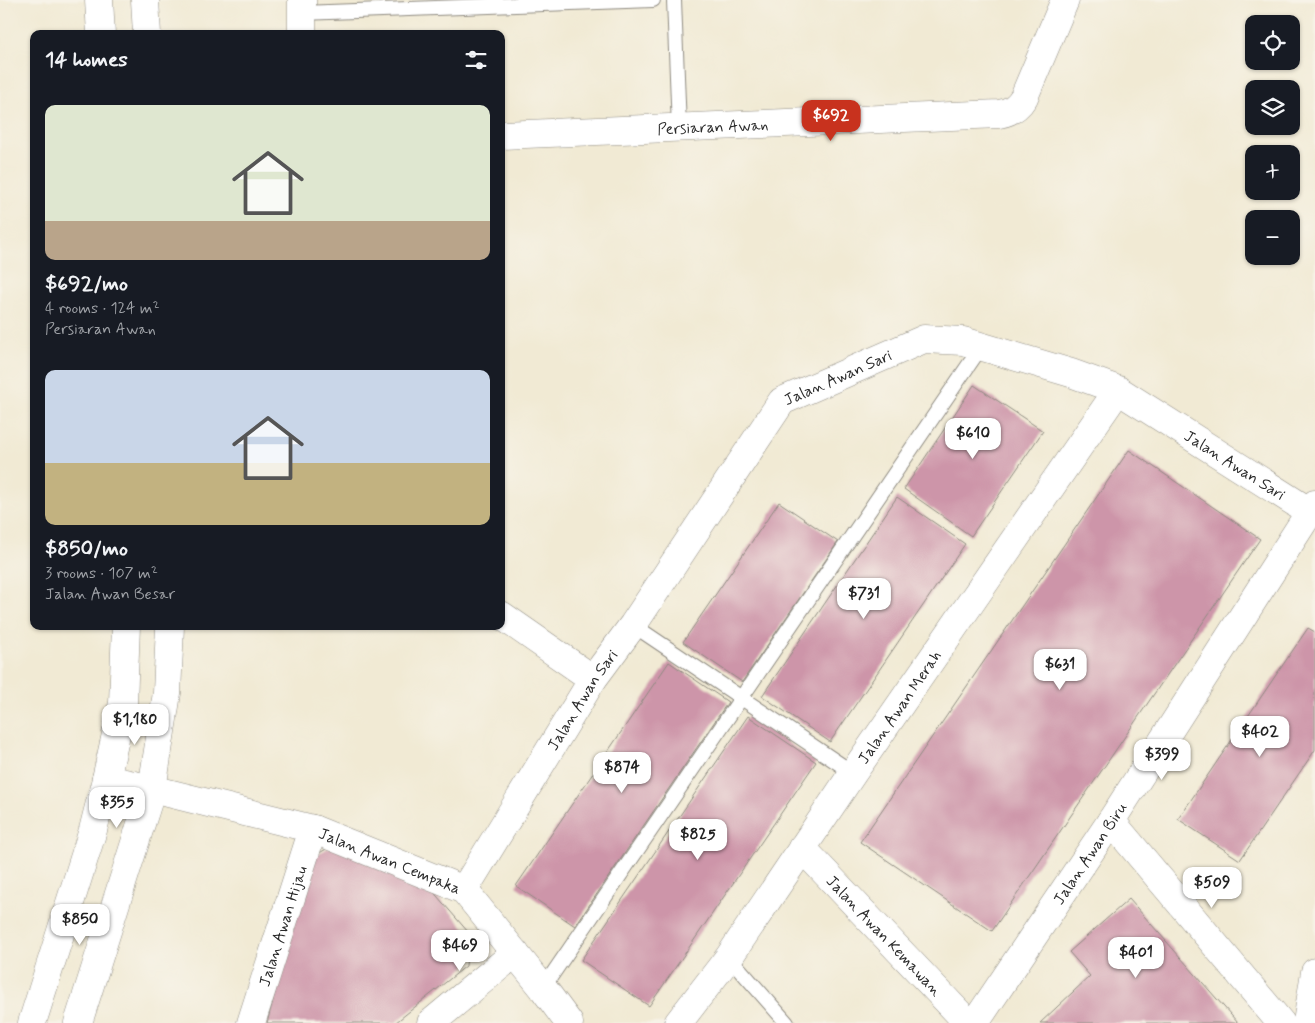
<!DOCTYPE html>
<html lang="en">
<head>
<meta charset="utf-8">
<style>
	body { margin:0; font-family:Mynerve,sans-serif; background:#242831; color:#f1f3f6; height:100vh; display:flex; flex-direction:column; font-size:19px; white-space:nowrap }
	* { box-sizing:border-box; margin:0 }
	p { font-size:16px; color:#9ea1a6 }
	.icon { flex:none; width:28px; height:28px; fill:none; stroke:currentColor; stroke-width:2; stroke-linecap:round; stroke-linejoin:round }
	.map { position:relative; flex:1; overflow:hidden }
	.sheet { position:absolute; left:30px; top:30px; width:475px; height:600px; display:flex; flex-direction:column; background:#171b24; border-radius:10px; box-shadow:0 1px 4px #0004 }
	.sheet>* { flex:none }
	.tools { position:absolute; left:1245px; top:15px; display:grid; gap:10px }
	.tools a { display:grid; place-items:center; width:55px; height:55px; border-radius:10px; background:#171b24; box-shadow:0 1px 4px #0004; font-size:25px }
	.price { position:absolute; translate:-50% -42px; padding:0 11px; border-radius:10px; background:#fff; color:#222; font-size:16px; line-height:32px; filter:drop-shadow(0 1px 2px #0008) }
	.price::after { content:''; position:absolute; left:50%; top:30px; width:15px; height:11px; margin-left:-8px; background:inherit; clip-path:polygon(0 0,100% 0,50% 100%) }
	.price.current { background:#c8321e; color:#fff }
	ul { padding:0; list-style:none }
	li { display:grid; align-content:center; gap:10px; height:265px; padding:0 15px }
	li span { display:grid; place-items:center; height:155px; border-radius:10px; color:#555 }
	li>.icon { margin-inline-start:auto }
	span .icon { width:90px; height:90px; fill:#fffc; stroke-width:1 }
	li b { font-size:21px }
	h2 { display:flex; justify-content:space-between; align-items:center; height:60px; padding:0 15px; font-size:21px }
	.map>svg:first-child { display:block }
	.building { fill:#cd95a9 }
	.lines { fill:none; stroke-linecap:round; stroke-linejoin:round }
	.lane-casing { stroke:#8e8a80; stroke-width:16 }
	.street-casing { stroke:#8e8a80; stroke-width:29 }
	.secondary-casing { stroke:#8e8a80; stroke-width:29 }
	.lane { stroke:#fff; stroke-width:14 }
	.street { stroke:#fff; stroke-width:28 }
	.secondary { stroke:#fff; stroke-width:28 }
	.labels { text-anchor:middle; stroke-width:4.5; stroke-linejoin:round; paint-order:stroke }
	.street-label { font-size:16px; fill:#2b2b2b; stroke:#f7f3e8 }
</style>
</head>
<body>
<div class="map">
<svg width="1315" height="1023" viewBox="0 0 1315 1023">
	<rect width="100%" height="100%" fill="#f7f3e8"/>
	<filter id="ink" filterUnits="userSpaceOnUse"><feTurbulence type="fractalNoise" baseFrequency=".02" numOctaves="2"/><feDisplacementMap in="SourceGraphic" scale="10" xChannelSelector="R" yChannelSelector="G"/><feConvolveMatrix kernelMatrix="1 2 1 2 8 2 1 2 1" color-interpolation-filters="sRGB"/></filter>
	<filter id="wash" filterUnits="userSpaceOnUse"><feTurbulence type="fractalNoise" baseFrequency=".0096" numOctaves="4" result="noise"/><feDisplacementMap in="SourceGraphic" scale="20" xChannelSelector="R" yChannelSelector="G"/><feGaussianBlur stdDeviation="1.12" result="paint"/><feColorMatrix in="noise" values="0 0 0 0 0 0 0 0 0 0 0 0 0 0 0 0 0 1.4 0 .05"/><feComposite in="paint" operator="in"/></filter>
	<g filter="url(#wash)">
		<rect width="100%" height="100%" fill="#f1ead4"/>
		<g id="blocks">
			<g class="building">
				<polygon points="974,385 1043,431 971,536 904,489"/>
				<polygon points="1129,450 1260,539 992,931 860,842"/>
				<polygon points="897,497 965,544 830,742 762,696"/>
				<polygon points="779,502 838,542 742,682 683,642"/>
				<polygon points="1308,628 1315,632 1315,750 1240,860 1178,819"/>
				<polygon points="669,662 728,702 575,926 516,886"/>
				<polygon points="748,716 816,762 649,1006 581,960"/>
				<polygon points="333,845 424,881 469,933 466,966 395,1023 267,1023 311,858"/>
				<polygon points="1129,899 1188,966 1238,1023 1040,1023 1090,976 1069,952"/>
			</g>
		</g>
	</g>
	<g filter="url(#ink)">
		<use href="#blocks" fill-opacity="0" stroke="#8e8a80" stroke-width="1"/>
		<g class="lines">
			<defs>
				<g id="lane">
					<polyline points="674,0 679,128"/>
					<polyline points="302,13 653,0"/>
					<polyline points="633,625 853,773"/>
					<polyline points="729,957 787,1023"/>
					<polyline points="543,988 981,347"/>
				</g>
				<g id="street">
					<polyline points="302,0 302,34"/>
					<path id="s1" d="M501,135L999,114C1011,112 1018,107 1024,97L1065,0"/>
					<polyline points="501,615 593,679"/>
					<path id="s2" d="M106,779L152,789L313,829L464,890L543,988L569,1023"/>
					<polyline points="1111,821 1281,1023"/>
					<path id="s3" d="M802,848L968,1023"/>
					<path id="s4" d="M464,890L593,679L633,625L782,401L924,339L963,341L1071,373L1118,390L1310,512"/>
					<path id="s5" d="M251,1023L313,829"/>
					<polyline points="431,1023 515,953"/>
					<path id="s6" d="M678,1023L729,957L853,773L1118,390"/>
					<path id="s7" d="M975,1023L1111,821L1315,504"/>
					<polyline points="1307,1023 1315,972"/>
				</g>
				<g id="secondary">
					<polyline points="99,0 101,34"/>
					<polyline points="145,0 147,34"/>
					<polyline points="32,1023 93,830 106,779 123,703 126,626"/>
					<polyline points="78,1023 152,789 167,693 170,626"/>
				</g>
			</defs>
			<use href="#lane" class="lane-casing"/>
			<use href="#street" class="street-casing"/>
			<use href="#secondary" class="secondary-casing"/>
			<use href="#lane" class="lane"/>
			<use href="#street" class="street"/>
			<use href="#secondary" class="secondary"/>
		</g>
	</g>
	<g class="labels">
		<g class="street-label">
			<text dy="6" stroke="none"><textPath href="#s1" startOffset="212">Persiaran Awan</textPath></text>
			<text dy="6" stroke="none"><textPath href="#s4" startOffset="644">Jalan Awan Sari</textPath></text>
			<text dy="6" stroke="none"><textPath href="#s4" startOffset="1079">Jalan Awan Sari</textPath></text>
			<text dy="6" stroke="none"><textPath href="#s4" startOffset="224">Jalan Awan Sari</textPath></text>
			<text dy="6" stroke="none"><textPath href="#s6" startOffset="386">Jalan Awan Merah</textPath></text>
			<text dy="6" stroke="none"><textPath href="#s7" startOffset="205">Jalan Awan Biru</textPath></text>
			<text dy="6" stroke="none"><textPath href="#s2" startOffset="296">Jalan Awan Cempaka</textPath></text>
			<text dy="6" stroke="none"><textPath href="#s5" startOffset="102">Jalan Awan Hijau</textPath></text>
			<text dy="6" stroke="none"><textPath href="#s3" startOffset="120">Jalan Awan Kemawan</textPath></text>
		</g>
	</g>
</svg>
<div class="tools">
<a><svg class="icon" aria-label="locate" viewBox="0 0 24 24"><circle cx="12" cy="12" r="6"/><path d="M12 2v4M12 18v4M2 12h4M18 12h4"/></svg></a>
<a><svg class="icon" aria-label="layers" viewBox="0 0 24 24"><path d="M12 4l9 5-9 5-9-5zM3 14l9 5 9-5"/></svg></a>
<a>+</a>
<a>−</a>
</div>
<b class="price current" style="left:831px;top:142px">$692</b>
<b class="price" style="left:973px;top:460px">$610</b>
<b class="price" style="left:864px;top:620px">$731</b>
<b class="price" style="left:1060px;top:691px">$631</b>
<b class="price" style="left:135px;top:746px">$1,180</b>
<b class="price" style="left:1260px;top:758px">$402</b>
<b class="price" style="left:1162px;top:781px">$399</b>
<b class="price" style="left:622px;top:794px">$874</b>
<b class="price" style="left:117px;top:829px">$355</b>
<b class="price" style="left:698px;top:861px">$825</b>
<b class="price" style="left:1212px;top:909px">$509</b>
<b class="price" style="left:80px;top:946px">$850</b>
<b class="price" style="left:460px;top:972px">$469</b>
<b class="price" style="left:1136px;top:979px">$401</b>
<section class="sheet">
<h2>14 homes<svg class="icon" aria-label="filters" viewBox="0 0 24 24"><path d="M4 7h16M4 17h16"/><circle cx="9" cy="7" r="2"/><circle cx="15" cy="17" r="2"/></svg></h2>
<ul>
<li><span style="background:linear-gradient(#dfe7d0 75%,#b9a48a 0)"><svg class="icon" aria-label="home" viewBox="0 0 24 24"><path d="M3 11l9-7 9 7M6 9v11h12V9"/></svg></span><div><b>$692/mo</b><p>4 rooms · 124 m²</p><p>Persiaran Awan</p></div></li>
<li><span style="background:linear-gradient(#c9d6e8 60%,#c2b280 0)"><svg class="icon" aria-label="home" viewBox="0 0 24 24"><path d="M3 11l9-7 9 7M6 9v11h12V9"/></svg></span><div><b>$850/mo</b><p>3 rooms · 107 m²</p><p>Jalan Awan Besar</p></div></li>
</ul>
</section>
</div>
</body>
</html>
